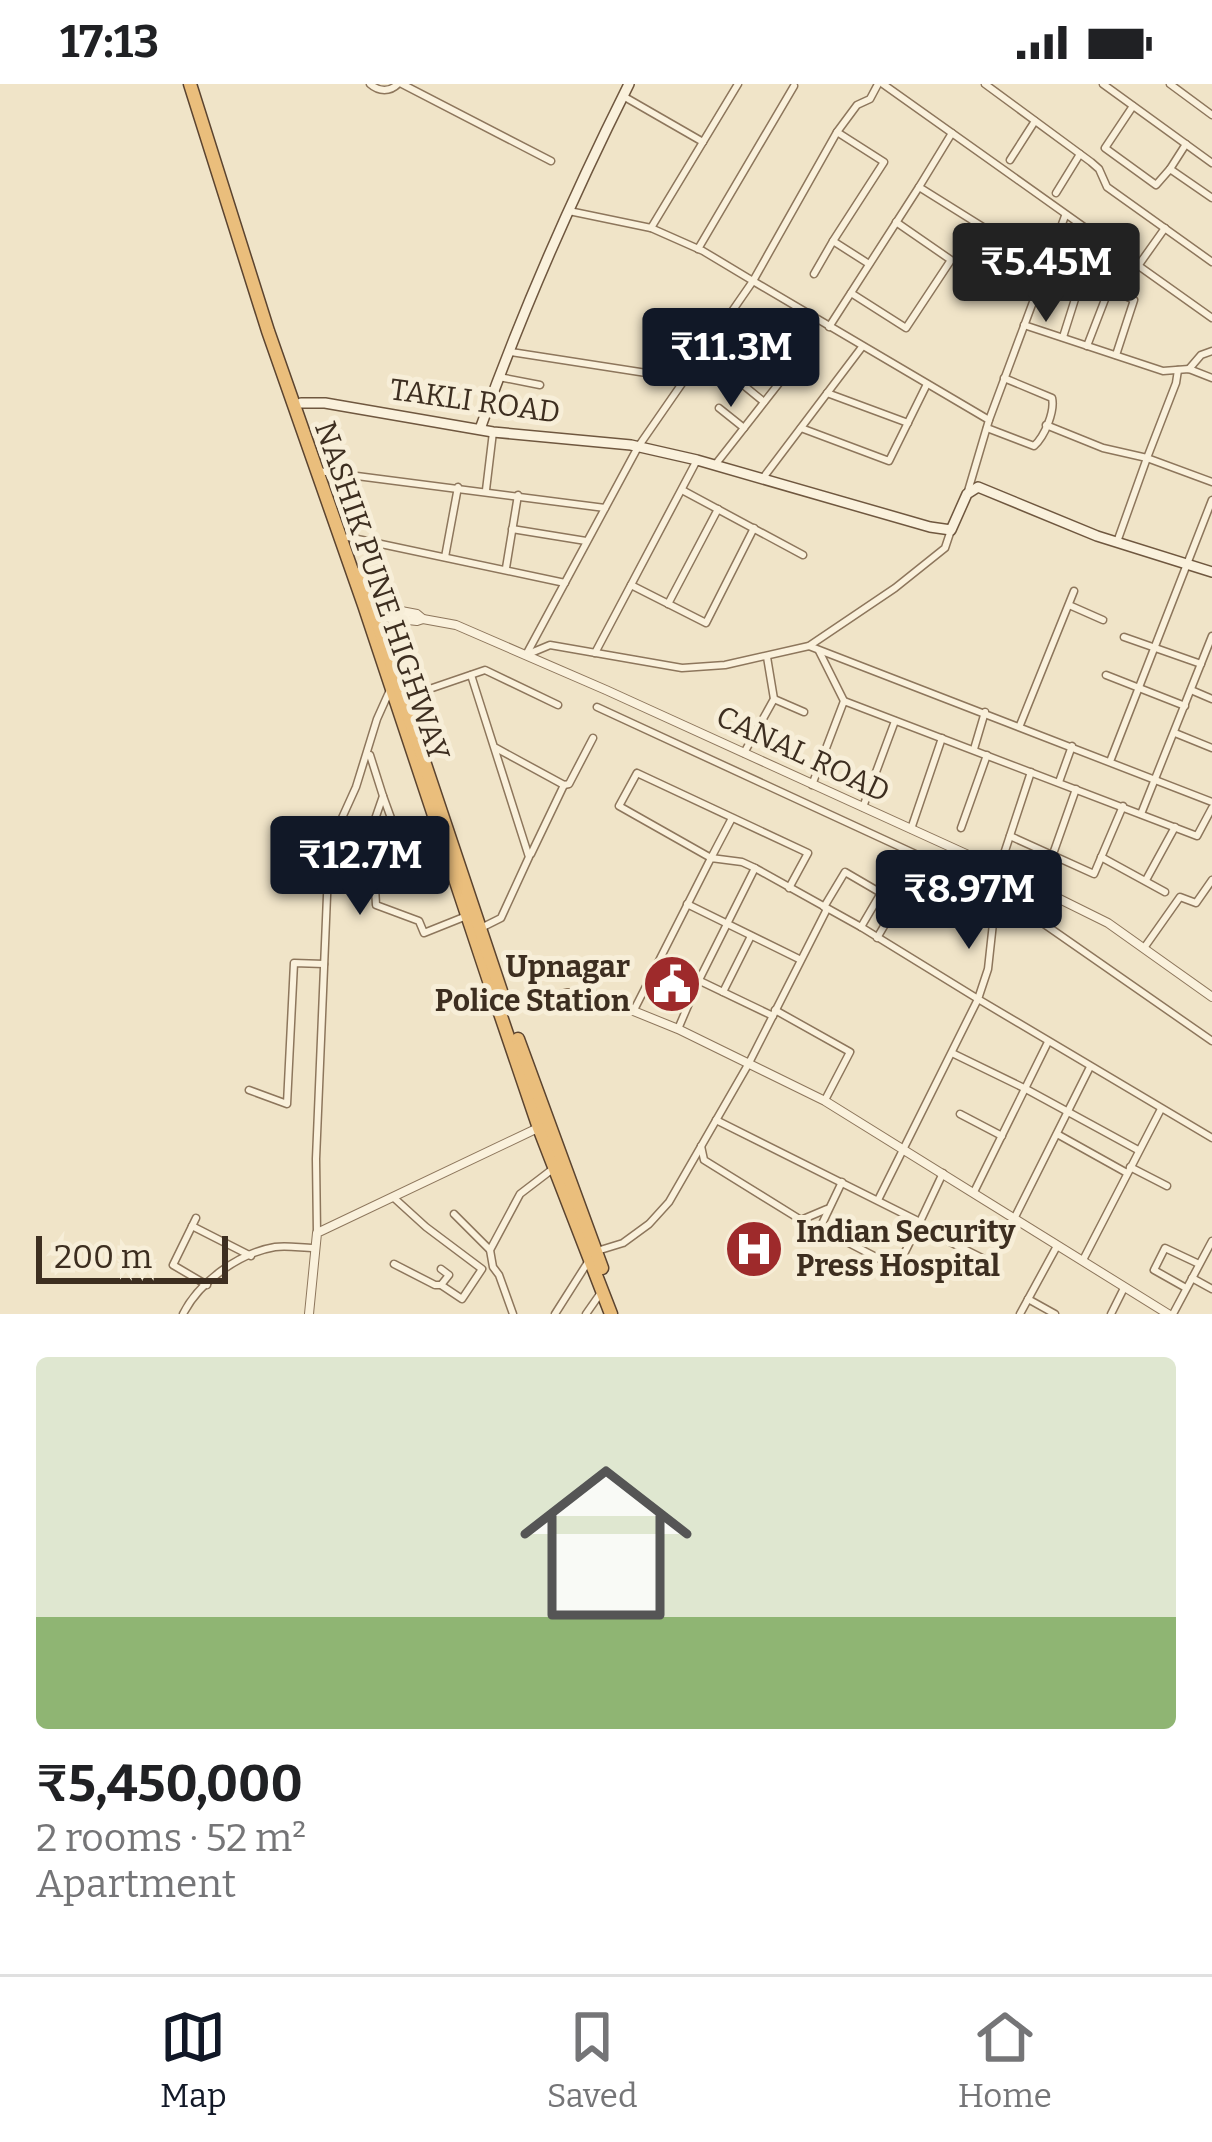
<!DOCTYPE html>
<html lang="en">
<head>
<meta charset="utf-8">
<style>
	body { margin:0; font-family:Bitter,serif; background:#f6f6f6; color:#202124; height:100vh; display:flex; flex-direction:column; font-size:45px; white-space:nowrap }
	* { box-sizing:border-box; margin:0 }
	p { font-size:39px; color:#757577 }
	.icon { flex:none; width:66px; height:66px; fill:none; stroke:currentColor; stroke-width:2; stroke-linecap:round; stroke-linejoin:round }
	.map { position:relative; height:1230px; overflow:hidden }
	.drawer { display:flex; flex-direction:column; background:#fff; flex:1 }
	.drawer>* { flex:none }
	.scale { position:absolute; left:36px; bottom:30px; width:192px; box-sizing:border-box; padding-left:12px; border:6px solid #3d2e20; border-top:0; font-size:33px; line-height:42px; white-space:nowrap; color:#3d2e20; -webkit-text-stroke:9px #f7eed8; paint-order:stroke }
	.price { position:absolute; translate:-50% -102px; padding:0 27px; border-radius:12px; background:#111827; color:#fff; font-size:39px; line-height:78px; filter:drop-shadow(0 3px 6px #0008) }
	.price::after { content:''; position:absolute; left:50%; top:72px; width:36px; height:27px; margin-left:-18px; background:inherit; clip-path:polygon(0 0,100% 0,50% 100%) }
	.price.current { background:#222; color:#fff }
	ul { padding:0; list-style:none }
	li { display:grid; align-content:center; gap:24px; height:636px; padding:0 36px }
	li+li { border-top:3px solid #e0e0e0 }
	li span { display:grid; place-items:center; height:372px; border-radius:12px; color:#555 }
	li>.icon { margin-inline-start:auto }
	span .icon { width:216px; height:216px; fill:#fffc; stroke-width:1 }
	li b { font-size:51px }
	.status { display:flex; justify-content:space-between; align-items:center; height:84px; padding:0 60px; background:#fff; direction:ltr }
	.status svg { height:33px; fill:currentColor }
	.tab-bar { display:flex; justify-content:space-around; align-items:center; height:168px; border-top:3px solid #e0e0e0; background:#fff; font-size:33px; color:#757577 }
	.tab-bar a { display:grid; justify-items:center; gap:6px }
	.tab-bar .current { color:#111827 }
	.map>svg:first-child { display:block }
	.lines { fill:none; stroke-linecap:round; stroke-linejoin:round }
	.minor-casing { stroke:#8d765c; stroke-width:9 }
	.tertiary-casing { stroke:#8d765c; stroke-width:10 }
	.secondary-casing { stroke:#6f573f; stroke-width:12 }
	.trunk-casing { stroke:#5b4430; stroke-width:15 }
	.minor { stroke:#faf1dc; stroke-width:6 }
	.tertiary { stroke:#faf1dc; stroke-width:8 }
	.secondary { stroke:#faf1dc; stroke-width:9 }
	.trunk { stroke:#eabe7c; stroke-width:12 }
	.labels { text-anchor:middle; stroke-width:10; stroke-linejoin:round; paint-order:stroke }
	.street-label { font-size:30px; fill:#3d2e20; stroke:#f7eed8 }
	.poi-label { font-size:30px; font-weight:bold; fill:#3d2e20; stroke:#f7eed8; text-anchor:end }
</style>
</head>
<body>
<div class="status"><b>17:13</b><svg viewBox="0 0 49 12"><path d="M0 12V9h3v3zM5 12V6h3v6zM10 12V3h3v9zM15 12V0h3v12zM26 1h20v11H26zM47 4h2v5h-2z"/></svg></div>
<div class="map">
<svg width="1212" height="1230" viewBox="0 0 1212 1230">
	<rect width="100%" height="100%" fill="#f0e4c8"/>
	<g class="lines">
		<defs>
			<g id="minor">
				<path d="M370,0C379,8 390,8 398,0"/>
				<polyline points="402,0 551,77"/>
				<polyline points="878,0 870,15 857,21 837,48 753,197 989,336 968,407"/>
				<polyline points="883,0 1212,234"/>
				<polyline points="985,0 1091,78 1099,85 1107,103 1212,178"/>
				<polyline points="1103,0 1212,79"/>
				<polyline points="1170,0 1212,31"/>
				<polyline points="623,12 703,58"/>
				<polyline points="1133,22 1105,64 1156,101 1170,85 1212,114"/>
				<polyline points="837,48 884,78 833,157 869,180"/>
				<polyline points="952,49 919,103 991,148 1049,172"/>
				<polyline points="1010,76 1035,37"/>
				<polyline points="1170,85 1186,60"/>
				<polyline points="1056,109 1080,70"/>
				<polyline points="569,127 651,144 738,0"/>
				<polyline points="698,165 794,2"/>
				<polyline points="1047,177 1109,205 1087,262"/>
				<polyline points="1138,182 1165,144"/>
				<polyline points="814,190 833,157"/>
				<polyline points="1109,205 1134,216 1116,271"/>
				<polyline points="851,209 906,244 951,176 896,138"/>
				<polyline points="1024,241 1163,287 1189,285 1212,294"/>
				<polyline points="829,243 919,103"/>
				<polyline points="1063,253 1082,193"/>
				<polyline points="511,268 685,295"/>
				<polyline points="1189,285 1201,271 1212,267"/>
				<polyline points="1178,286 1176,299 1147,374 1212,398"/>
				<polyline points="499,293 540,301"/>
				<polyline points="742,300 764,318"/>
				<polyline points="827,309 908,339"/>
				<polyline points="719,324 744,344"/>
				<polyline points="989,336 1065,132"/>
				<polyline points="1046,341 1103,364 1147,374 1117,458"/>
				<polyline points="801,344 889,377 927,300"/>
				<path d="M987,344L1034,362C1045,352 1055,327 1052,314L1004,294"/>
				<polyline points="715,381 787,289 761,269"/>
				<polyline points="318,387 605,424"/>
				<polyline points="763,394 862,263"/>
				<polyline points="486,406 493,348"/>
				<polyline points="682,406 803,471"/>
				<polyline points="512,445 586,457"/>
				<polyline points="348,453 565,499"/>
				<polyline points="445,473 458,403"/>
				<polyline points="506,484 518,411"/>
				<polyline points="631,501 706,539 754,444"/>
				<polyline points="668,520 718,425"/>
				<polyline points="1069,521 1103,536"/>
				<polyline points="1124,553 1201,580"/>
				<polyline points="809,562 1212,718"/>
				<polyline points="819,567 844,617"/>
				<polyline points="595,569 697,376"/>
				<polyline points="526,571 638,363 753,197 703,167 651,144"/>
				<polyline points="526,571 550,561 682,584 725,581 809,562 895,504 945,464 951,446"/>
				<polyline points="471,591 529,773 501,834 483,843"/>
				<polyline points="1106,591 1185,622"/>
				<polyline points="1191,606 1212,615"/>
				<polyline points="406,613 485,586 558,621"/>
				<polyline points="774,615 804,628"/>
				<polyline points="597,623 948,785 997,810 1034,833 1212,957"/>
				<polyline points="1020,641 1074,507"/>
				<polyline points="1175,649 1212,664"/>
				<polyline points="496,664 564,701 531,770"/>
				<polyline points="974,665 985,628"/>
				<polyline points="744,669 774,615 767,573"/>
				<polyline points="1111,675 1212,416"/>
				<polyline points="1059,698 1072,662"/>
				<polyline points="564,701 569,700 593,654"/>
				<polyline points="812,701 844,617 1197,752 1212,724"/>
				<polyline points="863,723 895,637"/>
				<polyline points="1141,730 1212,552"/>
				<polyline points="732,734 711,774 619,722 637,689 808,769 789,804"/>
				<polyline points="961,744 987,671"/>
				<polyline points="911,745 942,654"/>
				<polyline points="1010,752 1094,790 1123,722"/>
				<polyline points="332,756 408,781 383,712"/>
				<polyline points="364,767 383,712 370,671"/>
				<polyline points="1053,770 1076,705"/>
				<polyline points="1101,773 1165,808"/>
				<polyline points="328,788 375,803 376,821 419,837 424,849 464,833"/>
				<polyline points="1146,796 1175,743"/>
				<polyline points="687,820 799,875"/>
				<polyline points="995,822 999,785 1031,688"/>
				<polyline points="824,823 845,788 881,809 861,843"/>
				<polyline points="994,830 988,885 978,915 1212,1054"/>
				<polyline points="877,854 903,810"/>
				<polyline points="1144,864 1180,813 1196,819 1212,796"/>
				<polyline points="700,897 773,932"/>
				<polyline points="723,908 751,852"/>
				<polyline points="634,926 711,774 742,778 755,784 861,843 978,915 878,1116"/>
				<polyline points="775,926 850,968 825,1016"/>
				<polyline points="678,945 699,896 755,784"/>
				<polyline points="952,969 1026,1005 1138,1066"/>
				<polyline points="249,1006 287,1020 294,879 324,880"/>
				<polyline points="960,1030 1002,1052"/>
				<polyline points="716,1036 920,1138"/>
				<polyline points="1057,1050 1127,1089"/>
				<polyline points="701,1062 704,1076 801,1136"/>
				<polyline points="1130,1083 1167,1102"/>
				<polyline points="943,1089 918,1142 992,1179 1090,983"/>
				<polyline points="842,1098 820,1144 897,1184 918,1142"/>
				<polyline points="974,1108 1048,958"/>
				<polyline points="393,1113 426,1143 482,1185 462,1215 441,1201 435,1201 394,1180"/>
				<polyline points="454,1130 490,1166"/>
				<polyline points="196,1134 173,1181 207,1201"/>
				<polyline points="799,1140 801,1136 827,1125"/>
				<polyline points="192,1142 251,1172"/>
				<polyline points="317,1149 316,1075 328,788 332,756 356,703 377,635 390,606"/>
				<polyline points="597,1167 623,1159 649,1140 669,1118 749,979 827,825"/>
				<polyline points="1083,1176 1161,1025"/>
				<polyline points="441,1185 449,1191 441,1201"/>
				<polyline points="1192,1194 1212,1205"/>
				<polyline points="1186,1204 1154,1186 1165,1164 1199,1180"/>
				<polyline points="1028,1215 1055,1230"/>
				<path d="M183,1230C199,1198 239,1169 275,1163C287,1161 302,1164 314,1164"/>
				<polyline points="513,1230 499,1191 493,1183 490,1166 520,1110 554,1084"/>
				<polyline points="555,1230 588,1178"/>
				<polyline points="586,1230 600,1210"/>
				<polyline points="1020,1230 1057,1162"/>
				<polyline points="1111,1230 1124,1204"/>
				<polyline points="1173,1230 1212,1157"/>
			</g>
			<g id="tertiary">
				<polyline points="369,521 417,530 423,535 456,541 606,606 999,785 1108,839 1212,913"/>
				<polyline points="372,532 417,537 423,535"/>
				<polyline points="388,566 406,536"/>
				<polyline points="506,923 568,909 594,911 678,945 825,1017 1168,1230"/>
				<polyline points="309,1230 317,1149 540,1043"/>
			</g>
			<g id="secondary">
				<polyline points="301,319 325,319 493,348 631,361 697,376 930,443 951,446 967,410 978,403 1097,452 1212,488"/>
				<path d="M480,345C522,227 573,112 629,0"/>
			</g>
			<g id="trunk">
				<polyline points="190,0 268,247 364,521 488,894 539,1044 611,1230"/>
				<polyline points="361,489 505,919"/>
				<polyline points="518,955 602,1184"/>
			</g>
		</defs>
		<use href="#minor" class="minor-casing"/>
		<use href="#tertiary" class="tertiary-casing"/>
		<use href="#secondary" class="secondary-casing"/>
		<use href="#trunk" class="trunk-casing"/>
		<use href="#minor" class="minor"/>
		<use href="#tertiary" class="tertiary"/>
		<use href="#secondary" class="secondary"/>
		<use href="#trunk" class="trunk"/>
	</g>
	<defs>
		<symbol id="civic-disc" viewBox="-11 -11 22 22"><circle r="9.5" fill="#9e2a2b" stroke="#f7eed8"/><path d="M-.6-6.5H3V-4.5H.6V-3L4-1V1h2V6H-6V1h2V-1L-.6-3ZM-1.2 2.5V6h2.4V2.5Z" fill="#fff"/></symbol>
		<symbol id="hospital-disc" viewBox="-11 -11 22 22"><circle r="9.5" fill="#9e2a2b" stroke="#f7eed8"/><path d="M-5-5h3v3.5h4V-5h3V5h-3V1.5h-4V5h-3Z" fill="#fff"/></symbol>
	</defs>
	<g fill-rule="evenodd">
		<use href="#civic-disc" x="639" y="867" width="66" height="66"/>
		<use href="#hospital-disc" x="721" y="1132" width="66" height="66"/>
	</g>
	<g class="labels">
		<g class="street-label">
			<text transform="translate(475 317) rotate(8)" y="10">TAKLI ROAD</text>
			<text transform="translate(382 507) rotate(71)" y="10">NASHIK PUNE HIGHWAY</text>
			<text transform="translate(803 670) rotate(25)" y="10">CANAL ROAD</text>
		</g>
		<g class="poi-label">
			<text x="630" y="893">Upnagar<tspan x="630" dy="34">Police Station</tspan></text>
			<text x="796" y="1158" text-anchor="start">Indian Security<tspan x="796" dy="34">Press Hospital</tspan></text>
		</g>
	</g>
</svg>
<div class="scale">200 m</div>
<b class="price current" style="left:1046px;top:241px">₹5.45M</b>
<b class="price" style="left:731px;top:326px">₹11.3M</b>
<b class="price" style="left:360px;top:834px">₹12.7M</b>
<b class="price" style="left:969px;top:868px">₹8.97M</b>
</div>
<section class="drawer">
<ul>
<li><span style="background:linear-gradient(#dfe7d0 70%,#8fb573 0)"><svg class="icon" aria-label="home" viewBox="0 0 24 24"><path d="M3 11l9-7 9 7M6 9v11h12V9"/></svg></span><div><b>₹5,450,000</b><p>2 rooms · 52 m²</p><p>Apartment</p></div></li>
</ul>
</section>
<nav class="tab-bar">
<a class="current"><svg class="icon" aria-label="map" viewBox="0 0 24 24"><path d="M3 6l6-2 6 2 6-2v14l-6 2-6-2-6 2zM9 4v14M15 6v14"/></svg>Map</a>
<a><svg class="icon" aria-label="saved" viewBox="0 0 24 24"><path d="M7 4h10v16l-5-4-5 4z"/></svg>Saved</a>
<a><svg class="icon" aria-label="home" viewBox="0 0 24 24"><path d="M3 11l9-7 9 7M6 9v11h12V9"/></svg>Home</a>
</nav>
</body>
</html>
